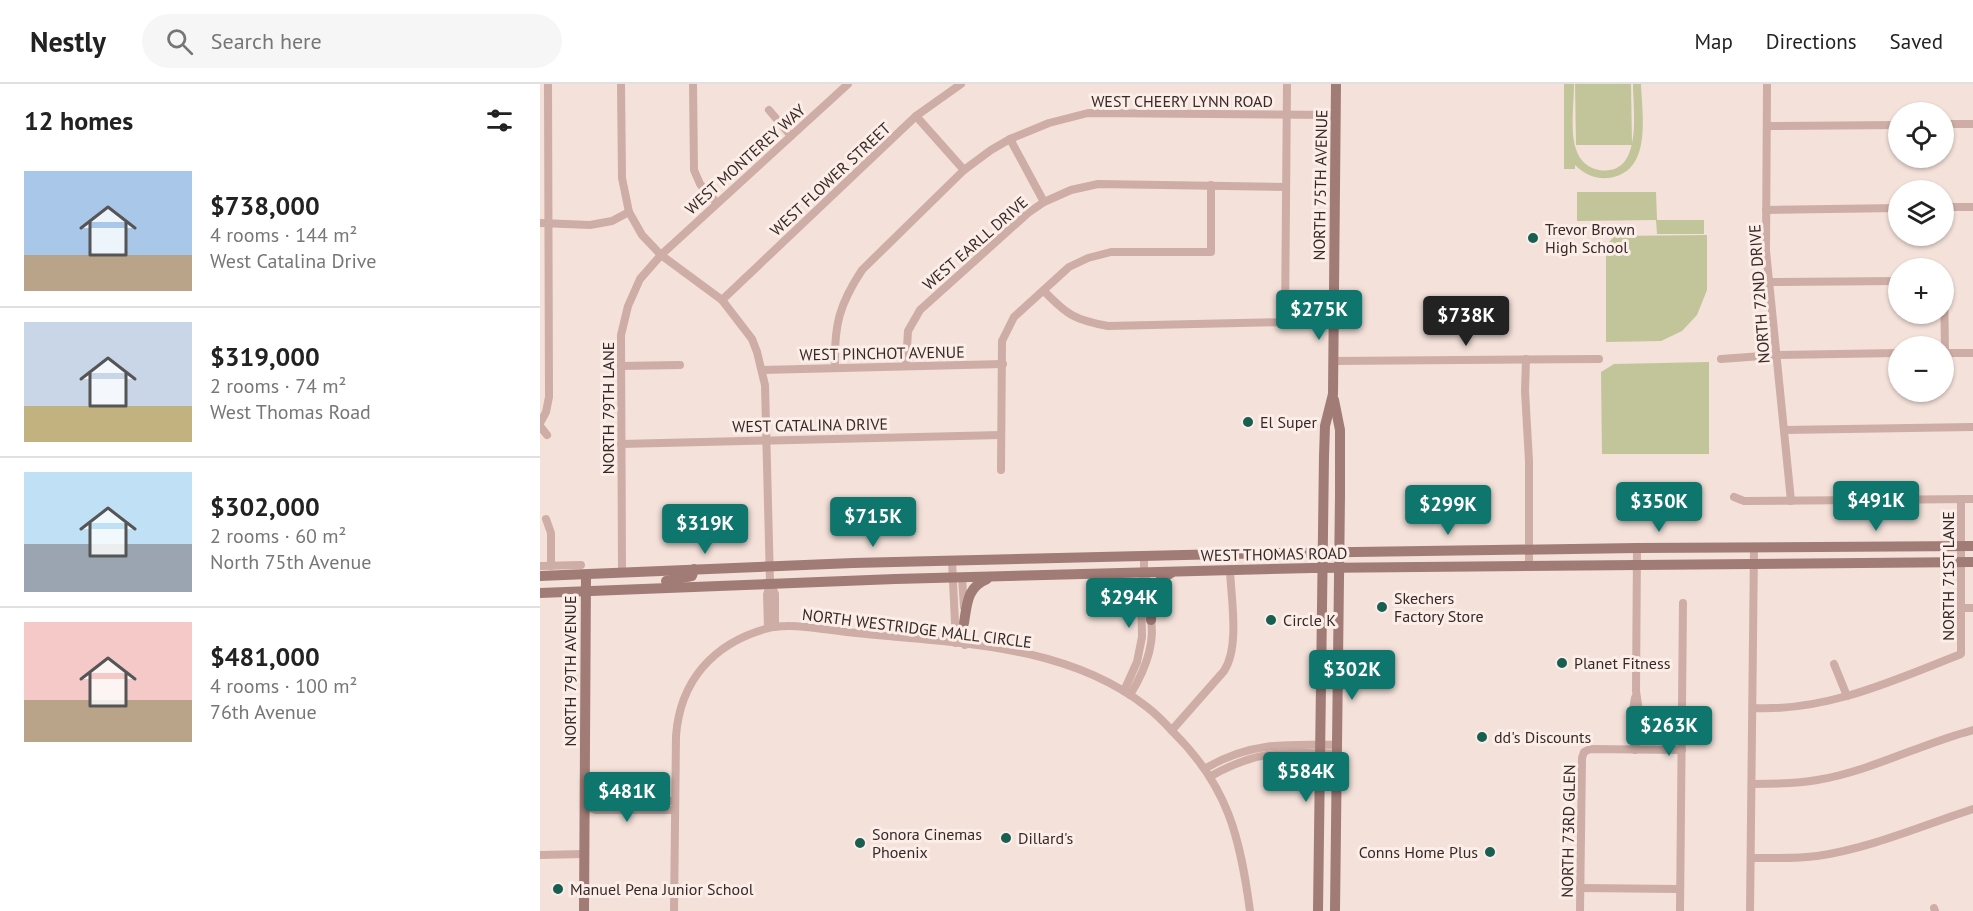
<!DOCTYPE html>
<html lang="en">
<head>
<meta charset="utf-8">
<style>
	body { margin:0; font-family:"PT Sans",sans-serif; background:#f6f6f6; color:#222; height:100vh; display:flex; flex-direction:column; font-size:22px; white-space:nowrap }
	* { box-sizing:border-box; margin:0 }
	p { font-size:20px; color:#767676 }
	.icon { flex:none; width:33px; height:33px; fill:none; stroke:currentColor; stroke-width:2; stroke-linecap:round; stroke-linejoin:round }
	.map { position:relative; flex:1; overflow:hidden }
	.sheet { display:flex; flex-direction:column; background:#fff; width:540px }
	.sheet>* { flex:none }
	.controls { position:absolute; left:1348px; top:18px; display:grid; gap:12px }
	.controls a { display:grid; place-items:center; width:66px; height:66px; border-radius:50%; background:#fff; box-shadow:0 2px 4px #0004; font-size:30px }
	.price { position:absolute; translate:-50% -51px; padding:0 14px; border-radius:6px; background:#0f766e; color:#fff; font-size:20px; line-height:39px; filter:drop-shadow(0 2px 3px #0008) }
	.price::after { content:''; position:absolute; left:50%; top:36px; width:18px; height:14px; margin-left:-9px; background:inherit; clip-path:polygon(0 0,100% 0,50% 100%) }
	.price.active { background:#222; color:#fff }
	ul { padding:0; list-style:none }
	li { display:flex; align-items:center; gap:18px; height:150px; padding:0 24px }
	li+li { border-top:2px solid #e0e0e0 }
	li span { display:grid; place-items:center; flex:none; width:168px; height:120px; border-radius:0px; color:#555 }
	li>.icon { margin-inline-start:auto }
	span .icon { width:72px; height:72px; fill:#fffc; stroke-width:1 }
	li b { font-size:26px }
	h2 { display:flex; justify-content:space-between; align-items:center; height:72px; padding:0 24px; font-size:26px }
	header { display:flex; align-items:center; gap:36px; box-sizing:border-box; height:84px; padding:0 30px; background:#fff; border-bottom:2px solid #e0e0e0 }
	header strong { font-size:28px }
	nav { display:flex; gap:33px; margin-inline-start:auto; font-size:21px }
	.search { width:420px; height:54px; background:#f6f6f6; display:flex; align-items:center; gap:15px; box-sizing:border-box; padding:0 21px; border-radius:33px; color:#767676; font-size:22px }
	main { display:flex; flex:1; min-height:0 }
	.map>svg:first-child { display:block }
	.garden { fill:#c1c599 }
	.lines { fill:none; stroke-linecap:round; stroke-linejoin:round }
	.street { stroke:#cdada5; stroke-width:8 }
	.secondary { stroke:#a17b76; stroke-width:10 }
	.poi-dot { fill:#185e51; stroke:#fbede7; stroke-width:2 }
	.labels { text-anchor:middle; stroke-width:6; stroke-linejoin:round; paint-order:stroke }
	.street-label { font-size:16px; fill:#382827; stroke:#fbede7 }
	.poi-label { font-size:16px; fill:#382827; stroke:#fbede7; text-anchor:start }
</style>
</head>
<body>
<header>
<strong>Nestly</strong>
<div class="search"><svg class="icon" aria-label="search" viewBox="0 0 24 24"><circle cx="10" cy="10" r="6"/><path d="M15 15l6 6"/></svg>Search here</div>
<nav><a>Map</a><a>Directions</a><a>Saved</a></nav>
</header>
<main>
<section class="sheet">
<h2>12 homes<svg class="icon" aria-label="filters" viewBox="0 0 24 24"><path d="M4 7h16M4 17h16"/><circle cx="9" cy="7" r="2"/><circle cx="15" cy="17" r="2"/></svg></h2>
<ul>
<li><span style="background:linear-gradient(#a9c7e8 70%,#b9a48a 0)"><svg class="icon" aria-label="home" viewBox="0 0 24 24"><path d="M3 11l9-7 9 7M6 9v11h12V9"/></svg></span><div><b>$738,000</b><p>4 rooms · 144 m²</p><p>West Catalina Drive</p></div></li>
<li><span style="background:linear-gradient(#c9d6e8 70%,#c2b280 0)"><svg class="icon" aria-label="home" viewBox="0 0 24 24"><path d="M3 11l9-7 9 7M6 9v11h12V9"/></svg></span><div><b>$319,000</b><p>2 rooms · 74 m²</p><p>West Thomas Road</p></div></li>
<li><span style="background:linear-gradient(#bfe0f5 60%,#9aa5b1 0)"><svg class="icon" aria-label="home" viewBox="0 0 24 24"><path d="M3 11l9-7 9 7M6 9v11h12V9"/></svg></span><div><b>$302,000</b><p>2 rooms · 60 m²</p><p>North 75th Avenue</p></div></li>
<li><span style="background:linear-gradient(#f6c9c9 65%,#b9a48a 0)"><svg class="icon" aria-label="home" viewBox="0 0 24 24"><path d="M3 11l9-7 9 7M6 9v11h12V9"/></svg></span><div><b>$481,000</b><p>4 rooms · 100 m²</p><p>76th Avenue</p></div></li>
</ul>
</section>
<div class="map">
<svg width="1433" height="827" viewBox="0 0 1433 827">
	<rect width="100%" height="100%" fill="#f4e1da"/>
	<g class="garden">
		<path d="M1024,0H1034C1034,19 1030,48 1036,65C1039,76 1048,84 1059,86C1104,93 1093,26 1093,0H1101C1102,31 1113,89 1068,94C1055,95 1044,90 1035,81V85H1024Z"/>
		<polygon points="1035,0 1091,0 1092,61 1036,61"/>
		<polygon points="1037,108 1116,108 1117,136 1164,136 1164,150 1117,150 1116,136 1037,137"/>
		<polygon points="1167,151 1167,206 1157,231 1142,247 1121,257 1066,258 1066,161 1075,152"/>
		<polygon points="1169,278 1169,370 1062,370 1061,288 1074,280"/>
	</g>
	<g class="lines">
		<g class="street">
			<polyline points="81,0 82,94 89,128 102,151 121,171 182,216 212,255 217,268 225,301 230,499 227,511 228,544"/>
			<polyline points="153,0 154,86 160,100 177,119"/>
			<polyline points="1227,0 1226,167 1251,417"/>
			<polyline points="229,26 251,52"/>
			<polyline points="376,32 424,86"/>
			<polyline points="1404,40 1433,40"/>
			<polyline points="1227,42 1359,41"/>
			<polyline points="470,55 504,118"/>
			<polyline points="1404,123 1433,123"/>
			<polyline points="1226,126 1359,124"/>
			<polyline points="0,139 50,141 72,137 89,128"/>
			<polyline points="1404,196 1405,269"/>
			<polyline points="1229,198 1359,197"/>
			<path d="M504,207C527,231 535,236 568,242L794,237"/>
			<polyline points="182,216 376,32 421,0"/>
			<polyline points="745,237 747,0"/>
			<polyline points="1404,269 1433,269"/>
			<polyline points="986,275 985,307 989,377 989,482"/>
			<polyline points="1181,275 1236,271 1359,269"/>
			<polyline points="793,277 1059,275"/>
			<polyline points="366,281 368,247 380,226 488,129 504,118 531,106 558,100 745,103"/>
			<polyline points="81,282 140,281"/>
			<path d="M295,283C294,241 299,221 322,186L424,86L451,66L470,55L509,39L548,29L795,31"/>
			<polyline points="222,286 463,280"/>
			<polyline points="0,339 6,328 9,313 8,0"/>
			<polyline points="0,342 7,351"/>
			<polyline points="1244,346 1433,343"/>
			<polyline points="81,360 461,351"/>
			<polyline points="461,386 462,257 474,233 529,183 548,174 571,168 671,168 671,101"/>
			<polyline points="1194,413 1204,417 1433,415"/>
			<polyline points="6,435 11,449 11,482"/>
			<polyline points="412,477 416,559"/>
			<polyline points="0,482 41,481"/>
			<polyline points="82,489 81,251 88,222 100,195 121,171 308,0"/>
			<polyline points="604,490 608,499 608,517"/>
			<polyline points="422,493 424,523"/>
			<polyline points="230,499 235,510 235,543"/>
			<polyline points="1421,524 1433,524"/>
			<polyline points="424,535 425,561"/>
			<polyline points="1294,580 1307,612"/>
			<polyline points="584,607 597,578 602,553 601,500 604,489 604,472"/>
			<path d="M590,611C604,588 617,559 610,532"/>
			<path d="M1213,624C1286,628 1355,596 1421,570V415"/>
			<path d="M632,646L684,587C700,563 691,514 690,486"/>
			<polyline points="1094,662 1093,625 1095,614"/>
			<path d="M1095,666C1100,646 1100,627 1096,607L1097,464"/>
			<path d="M666,684C710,658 748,660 798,661"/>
			<path d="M671,692C719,665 745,668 798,670"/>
			<path d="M1212,700C1234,700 1256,700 1277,696C1331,687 1380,660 1433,646"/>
			<polyline points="44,722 56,716 134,717"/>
			<polyline points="44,722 56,726 134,726"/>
			<polyline points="0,771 44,770"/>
			<path d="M1211,774C1233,774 1255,775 1277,772C1331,764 1381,742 1433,725"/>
			<polyline points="1040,804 1140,805"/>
			<polyline points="1394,824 1395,827"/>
			<path d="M134,827L136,652C140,597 173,560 225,545C250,537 290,547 316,549C414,559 525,559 607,623C616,630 625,639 633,648C688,702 700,753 710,827"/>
			<polyline points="1040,827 1042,674 1044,668 1050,665 1142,666"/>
			<polyline points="1140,827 1143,519"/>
			<polyline points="1210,827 1214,463"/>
		</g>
		<g class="secondary">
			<polyline points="794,316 800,346 800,411 795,827"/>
			<polyline points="0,492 313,479 686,470 1097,464 1433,462"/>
			<polyline points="126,497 152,492 154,485"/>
			<polyline points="0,509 355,495 772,484 1433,478"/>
			<path d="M611,536C613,512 607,502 631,489"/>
			<path d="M424,539C427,520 427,503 447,495"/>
			<polyline points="44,827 46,491"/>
			<polyline points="778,827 784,372 785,342 793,310 796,0"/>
		</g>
	</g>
	<g class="poi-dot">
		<circle cx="993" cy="154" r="6"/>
		<circle cx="708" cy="338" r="6"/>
		<circle cx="842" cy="523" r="6"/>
		<circle cx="731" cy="536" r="6"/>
		<circle cx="1022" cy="579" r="6"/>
		<circle cx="942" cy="653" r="6"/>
		<circle cx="466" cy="754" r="6"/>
		<circle cx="320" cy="759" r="6"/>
		<circle cx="950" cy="768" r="6"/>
		<circle cx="18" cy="805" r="6"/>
	</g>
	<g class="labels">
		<g class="street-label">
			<text x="642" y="23">WEST CHEERY LYNN ROAD</text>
			<text transform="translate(205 75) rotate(-42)" y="6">WEST MONTEREY WAY</text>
			<text transform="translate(290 95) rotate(-43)" y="6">WEST FLOWER STREET</text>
			<text transform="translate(780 101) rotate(-89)" y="6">NORTH 75TH AVENUE</text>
			<text transform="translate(435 159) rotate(-41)" y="6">WEST EARLL DRIVE</text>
			<text transform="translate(1219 210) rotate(-94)" y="6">NORTH 72ND DRIVE</text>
			<text transform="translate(342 269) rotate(-1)" y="6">WEST PINCHOT AVENUE</text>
			<text transform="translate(68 324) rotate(-90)" y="6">NORTH 79TH LANE</text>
			<text transform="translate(270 341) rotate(-1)" y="6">WEST CATALINA DRIVE</text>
			<text transform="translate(734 470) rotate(-1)" y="6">WEST THOMAS ROAD</text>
			<text transform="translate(1408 492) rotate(-90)" y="6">NORTH 71ST LANE</text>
			<text transform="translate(377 544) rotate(7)" y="6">NORTH WESTRIDGE MALL CIRCLE</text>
			<text transform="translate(30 587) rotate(-90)" y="6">NORTH 79TH AVENUE</text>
			<text transform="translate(1028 747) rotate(-89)" y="6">NORTH 73RD GLEN</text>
		</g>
		<g class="poi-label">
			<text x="1005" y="151">Trevor Brown<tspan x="1005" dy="18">High School</tspan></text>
			<text x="720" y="344">El Super</text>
			<text x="854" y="520">Skechers<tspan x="854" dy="18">Factory Store</tspan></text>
			<text x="743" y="542">Circle K</text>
			<text x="1034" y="585">Planet Fitness</text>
			<text x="954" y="659">dd's Discounts</text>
			<text x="332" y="756">Sonora Cinemas<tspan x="332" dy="18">Phoenix</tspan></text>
			<text x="478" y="760">Dillard's</text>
			<text x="938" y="774" text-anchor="end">Conns Home Plus</text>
			<text x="30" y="811">Manuel Pena Junior School</text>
		</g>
	</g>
</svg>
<div class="controls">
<a><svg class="icon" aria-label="locate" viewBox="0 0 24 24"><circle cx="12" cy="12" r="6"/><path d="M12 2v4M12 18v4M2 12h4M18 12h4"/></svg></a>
<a><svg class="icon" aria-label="layers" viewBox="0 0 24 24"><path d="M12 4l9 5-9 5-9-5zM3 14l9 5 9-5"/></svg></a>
<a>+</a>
<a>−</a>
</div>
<b class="price" style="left:779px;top:257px">$275K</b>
<b class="price active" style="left:926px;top:263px">$738K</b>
<b class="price" style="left:1336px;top:448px">$491K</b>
<b class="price" style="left:1119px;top:449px">$350K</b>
<b class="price" style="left:908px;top:452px">$299K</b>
<b class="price" style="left:333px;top:464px">$715K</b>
<b class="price" style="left:165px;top:471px">$319K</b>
<b class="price" style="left:589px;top:545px">$294K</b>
<b class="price" style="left:812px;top:617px">$302K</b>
<b class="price" style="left:1129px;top:673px">$263K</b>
<b class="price" style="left:766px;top:719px">$584K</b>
<b class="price" style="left:87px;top:739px">$481K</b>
</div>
</main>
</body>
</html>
